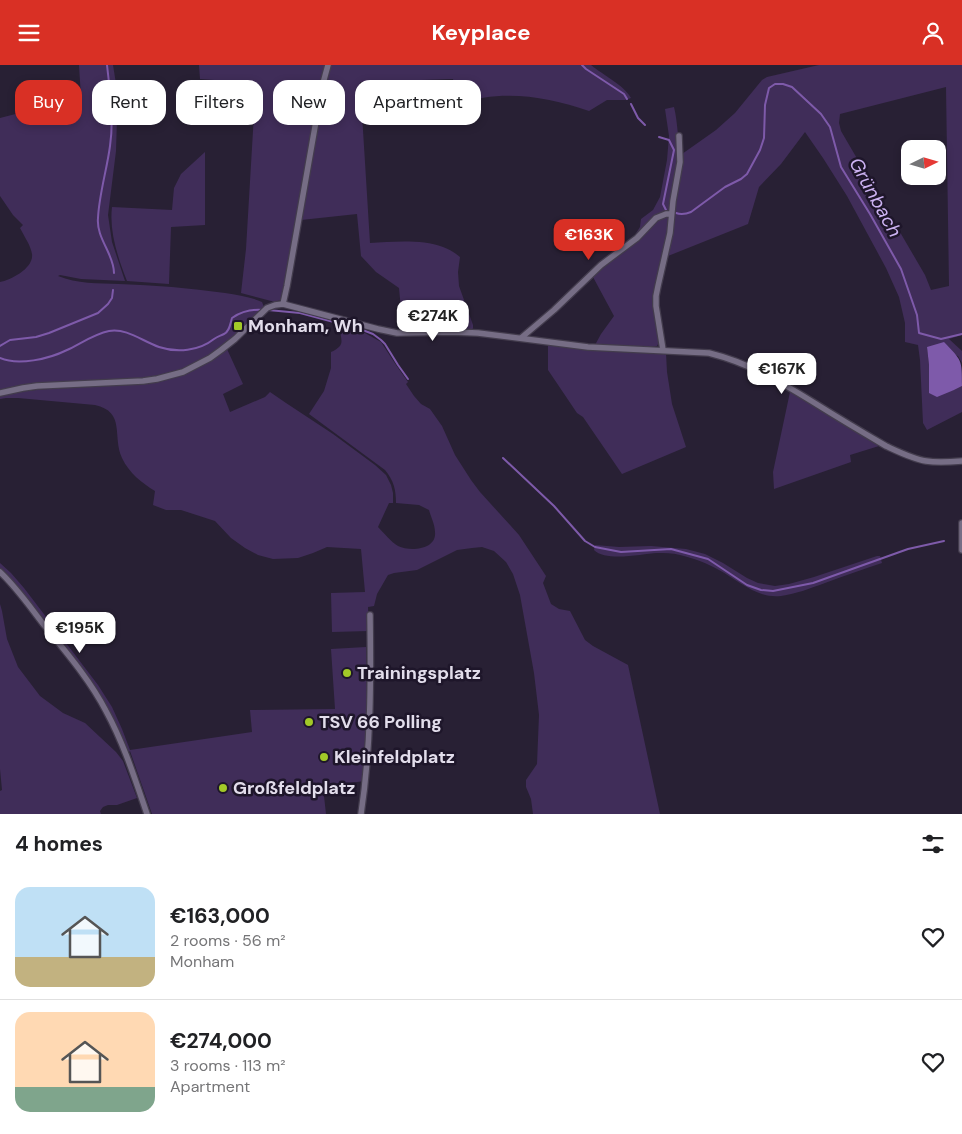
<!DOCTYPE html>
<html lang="en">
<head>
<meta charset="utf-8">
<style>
	body { margin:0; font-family:"DM Sans",sans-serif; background:#f6f6f6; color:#202124; height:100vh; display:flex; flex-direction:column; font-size:19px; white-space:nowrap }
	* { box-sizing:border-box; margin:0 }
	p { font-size:16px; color:#757577 }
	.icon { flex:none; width:28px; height:28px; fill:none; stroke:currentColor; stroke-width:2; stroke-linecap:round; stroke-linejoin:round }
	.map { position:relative; height:749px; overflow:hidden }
	.side { display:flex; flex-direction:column; background:#fff; flex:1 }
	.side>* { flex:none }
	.top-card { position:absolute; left:15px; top:15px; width:500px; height:45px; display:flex; gap:10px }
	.needle { width:32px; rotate:85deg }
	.tools { position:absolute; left:901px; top:75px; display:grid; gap:10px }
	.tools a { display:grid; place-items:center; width:45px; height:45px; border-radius:10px; background:#fff; box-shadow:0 2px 8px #0003; font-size:25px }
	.price { position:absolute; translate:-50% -42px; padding:0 11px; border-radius:10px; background:#fff; color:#222; font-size:16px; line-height:32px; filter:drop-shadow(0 1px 2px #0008) }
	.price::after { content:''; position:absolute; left:50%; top:30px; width:15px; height:11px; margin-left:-8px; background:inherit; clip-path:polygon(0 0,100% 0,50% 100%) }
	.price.selected { background:#d93025; color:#fff }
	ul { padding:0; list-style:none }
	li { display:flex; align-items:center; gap:15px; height:125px; padding:0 15px }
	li+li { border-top:1px solid #e0e0e0 }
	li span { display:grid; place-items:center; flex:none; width:140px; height:100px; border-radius:15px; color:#555 }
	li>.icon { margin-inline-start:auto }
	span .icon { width:60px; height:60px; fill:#fffc; stroke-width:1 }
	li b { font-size:21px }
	h2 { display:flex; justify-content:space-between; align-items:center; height:60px; padding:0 15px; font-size:21px }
	.tag { padding:0 18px; border-radius:15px; background:#fff; box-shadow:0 2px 8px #0003; font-size:18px; line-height:45px }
	.tag.selected { background:#d93025; color:#fff }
	header { display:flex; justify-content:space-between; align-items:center; height:65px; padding:0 15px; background:#d93025; color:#fff; font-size:22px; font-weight:700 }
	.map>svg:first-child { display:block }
	.green { fill:#402d59; fill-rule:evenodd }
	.water { fill:#7e5aaa }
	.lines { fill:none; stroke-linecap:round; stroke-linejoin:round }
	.stream { stroke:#7e5aaa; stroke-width:2 }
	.street-casing { stroke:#433c4d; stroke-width:8 }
	.street { stroke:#766d85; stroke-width:5.5 }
	.poi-dot { fill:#a2c928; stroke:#1e162a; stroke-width:2 }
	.labels { text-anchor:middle; stroke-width:5; stroke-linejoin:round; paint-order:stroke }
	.poi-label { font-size:18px; font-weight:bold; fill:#e2ddeb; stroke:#1e162a; text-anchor:start }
	.water-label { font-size:19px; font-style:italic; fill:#ccb2f2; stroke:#1e162a }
</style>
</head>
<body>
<header><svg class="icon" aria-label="menu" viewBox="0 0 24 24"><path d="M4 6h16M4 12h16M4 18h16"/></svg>Keyplace<svg class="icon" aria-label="person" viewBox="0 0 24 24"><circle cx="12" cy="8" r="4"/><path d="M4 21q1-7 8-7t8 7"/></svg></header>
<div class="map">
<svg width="962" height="749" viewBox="0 0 962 749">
	<rect width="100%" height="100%" fill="#282034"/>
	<g class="green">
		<path d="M79,0H113L117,25V53L116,86L108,150L112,177L125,216L81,214L60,210L58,211C77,219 98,218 119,219C154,220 190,223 225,228C238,230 251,232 262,237L264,242L236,270L211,290L173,308L152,313L30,319L0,325V217C11,215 34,203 32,189C31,181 24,171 20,163L23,160L13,150L0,131V53L81,32Z"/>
		<polygon points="199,0 325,0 319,23 283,228 280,235 275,237 241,228 246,184 254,49 255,18 200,14"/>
		<path d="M331,0H591C603,10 624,20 631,33L625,35H607L589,46C546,31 501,24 458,39L453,14L360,17L370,178C392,177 421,174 443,182C449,184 455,188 460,192L458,207L459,221L473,260V263L472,265H403L399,223L376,207L361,191L357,149L301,155L325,21Z"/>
		<path d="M819,0H962V270L949,274L962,286V298L958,291L927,282L929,300V328L954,325L962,321V347L927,365L923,358L920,295L918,280L905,277V258L899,232L886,203L847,131L823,93L805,67L781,99L759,122L748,159L663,193L657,219L659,277L657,281L651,282L595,280L601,269L614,251L593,212L600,203L635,170L640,162L641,154L653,145L660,132L667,95L669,71L665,44L674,42C678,58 677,74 682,89L716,65L735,48L762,15L767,12ZM946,22L949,221L931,225L925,210L841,66L839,58L840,49Z"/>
		<path d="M205,87V160L171,162L169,219L127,216C118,193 109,167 112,142L172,145L174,123L181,109Z"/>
		<path d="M340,261L363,267L381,277L396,300L408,317L406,319L414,331L421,339L430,344L442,361L455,390L471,415L480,427L519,470L546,511L543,518L551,539L559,544L570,546L585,575L593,581L628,600L660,749H533L531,734L526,722V715L537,699L539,650L534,608L520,530L513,509L506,497L494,486L482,482L472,483L457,485L417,505L394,508L388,510L377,529L374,541L368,542L369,566L332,567L331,528L365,527L361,484L327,482L313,488L298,493L273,494L258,490L245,483L231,473L215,456L181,445H166L153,440L155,426C142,418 129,408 122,393C112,371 126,347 95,340L18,333H6L0,334V330C36,323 72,323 108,321C127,320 147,320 165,315C188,310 209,298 227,284L243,319L223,329L230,347L265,332L270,327L286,338L333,369L375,400L386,410L391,420L393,428V438H389L378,462C384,468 391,477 398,481C410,487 437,485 435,467C435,460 431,452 429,445L419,440L396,438C396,425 394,416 385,405L309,349L324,326L331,303V287C348,279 339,274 340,261Z"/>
		<polygon points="548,280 595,285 666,288 667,307 672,339 686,382 622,409 583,352 577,348 548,305"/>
		<polygon points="790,327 821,344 879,381 850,390 851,397 774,424 773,407"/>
		<path d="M595,480L619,482L651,481L686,484L705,489L723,498L747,513L758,518L775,521L789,519L814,512L877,491H880L882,498C863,504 844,511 825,518C811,523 796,529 781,531C757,534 738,515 719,505C707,498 693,493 680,490C672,488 665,488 657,488C642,489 606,497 594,485Z"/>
		<path d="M0,498L11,508L24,523L98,620L112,642L122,664L130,685L252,667L250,645L335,644L331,584L366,582L367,648L364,716L323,722L326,749H152L130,686L128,689C112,646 84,608 57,571C39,548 21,524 0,504Z"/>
		<polygon points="0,539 2,546 7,574 18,602 40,631 63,648 85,658 116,687 123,696 137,733 117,740 108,740 103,742 100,746 101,749 0,749 0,726 2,725 0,704"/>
	</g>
	<path class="water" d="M944,277C962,296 962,294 962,321L954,325L937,332L929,328V300L927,282Z"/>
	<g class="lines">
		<g class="stream">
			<path d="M107,0C110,27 114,54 110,81C107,104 99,130 98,153C96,173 114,189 114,208"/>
			<polyline points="582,0 586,4 624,29 627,34"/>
			<polyline points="631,39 638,53 645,60"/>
			<polyline points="659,72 669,75 674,85 663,139 666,145"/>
			<path d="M676,148C682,150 686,149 691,147L725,122L741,114L747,109L760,85L764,73L765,40L769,23L775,19H783L792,22L821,49L830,62L841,102L870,149L901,204L917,250L919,268L941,274L962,269"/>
			<polyline points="268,245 300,248 360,264 373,269 381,275 385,279 398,300 408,314"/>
			<polyline points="0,281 10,275 36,272 49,268 98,248 108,239 112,233 113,225"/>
			<path d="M0,293C18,301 49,294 67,285C80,279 94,269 109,266C127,263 142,276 159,282C177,288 199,286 214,274C218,271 220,271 224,269C230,266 230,259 232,253C242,246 251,244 263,245"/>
			<polyline points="503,393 554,441 585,476 595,482 621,487 671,484 708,494 747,520 761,525 773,526 813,518 908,484 944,476"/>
		</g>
		<defs>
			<g id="street">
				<polyline points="283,239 287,221 322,22 328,0"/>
				<polyline points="521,273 554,245 601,200 637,173 656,153 666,149 671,149"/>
				<polyline points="663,285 656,241 656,231 658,221 670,168 673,136 680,97 679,71"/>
				<path d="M0,328L23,323L37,321L143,316L157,314L183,307L210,293L221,285L235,274L267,243L275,240L283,239L378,264L397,268L452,267L478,268L588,282L709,288C749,298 779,316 813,337C837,352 862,367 886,381C899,387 913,394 926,396C938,398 950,397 962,396"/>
				<polyline points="962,458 962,485"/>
				<path d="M0,507C17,523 30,542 44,560C66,587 90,615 106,646C124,679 135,714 147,749"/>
				<path d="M361,749C371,683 371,616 370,550"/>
			</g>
		</defs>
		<use href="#street" class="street-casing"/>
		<use href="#street" class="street"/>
	</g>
	<g class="poi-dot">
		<rect x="233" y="256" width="10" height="10" rx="2.5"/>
		<circle cx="347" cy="608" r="5"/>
		<circle cx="309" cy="657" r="5"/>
		<circle cx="324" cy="692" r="5"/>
		<circle cx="223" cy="723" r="5"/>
	</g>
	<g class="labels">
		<g class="poi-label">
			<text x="248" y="267">Monham, Wh</text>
			<text x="357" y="614">Trainingsplatz</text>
			<text x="319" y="663">TSV 66 Polling</text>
			<text x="334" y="698">Kleinfeldplatz</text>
			<text x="233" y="729">Großfeldplatz</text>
		</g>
		<g class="water-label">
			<text transform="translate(876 132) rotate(61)" y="7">Grünbach</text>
		</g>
	</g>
</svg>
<div class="tools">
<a><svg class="needle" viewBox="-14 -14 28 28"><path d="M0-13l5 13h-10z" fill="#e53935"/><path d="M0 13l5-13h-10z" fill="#757577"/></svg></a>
</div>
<b class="price selected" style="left:589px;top:196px">€163K</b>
<b class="price" style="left:433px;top:277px">€274K</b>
<b class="price" style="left:782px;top:330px">€167K</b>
<b class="price" style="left:80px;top:589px">€195K</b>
<div class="top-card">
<a class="tag selected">Buy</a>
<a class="tag">Rent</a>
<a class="tag">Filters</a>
<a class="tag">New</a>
<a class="tag">Apartment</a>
</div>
</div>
<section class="side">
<h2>4 homes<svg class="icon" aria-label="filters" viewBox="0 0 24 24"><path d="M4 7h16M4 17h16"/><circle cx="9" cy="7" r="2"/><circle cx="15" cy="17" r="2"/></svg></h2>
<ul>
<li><span style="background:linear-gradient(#bfe0f5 70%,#c2b280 0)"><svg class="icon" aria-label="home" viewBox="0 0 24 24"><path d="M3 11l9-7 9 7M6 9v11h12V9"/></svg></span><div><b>€163,000</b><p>2 rooms · 56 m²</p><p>Monham</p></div><svg class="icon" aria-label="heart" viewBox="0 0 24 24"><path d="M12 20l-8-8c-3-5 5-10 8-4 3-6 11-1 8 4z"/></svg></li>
<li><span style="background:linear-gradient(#ffd9b3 75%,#7fa58c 0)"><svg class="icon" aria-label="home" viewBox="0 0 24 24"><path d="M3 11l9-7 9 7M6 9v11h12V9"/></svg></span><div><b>€274,000</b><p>3 rooms · 113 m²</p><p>Apartment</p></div><svg class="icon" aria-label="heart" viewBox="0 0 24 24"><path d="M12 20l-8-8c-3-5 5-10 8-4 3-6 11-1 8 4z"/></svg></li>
</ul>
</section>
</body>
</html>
